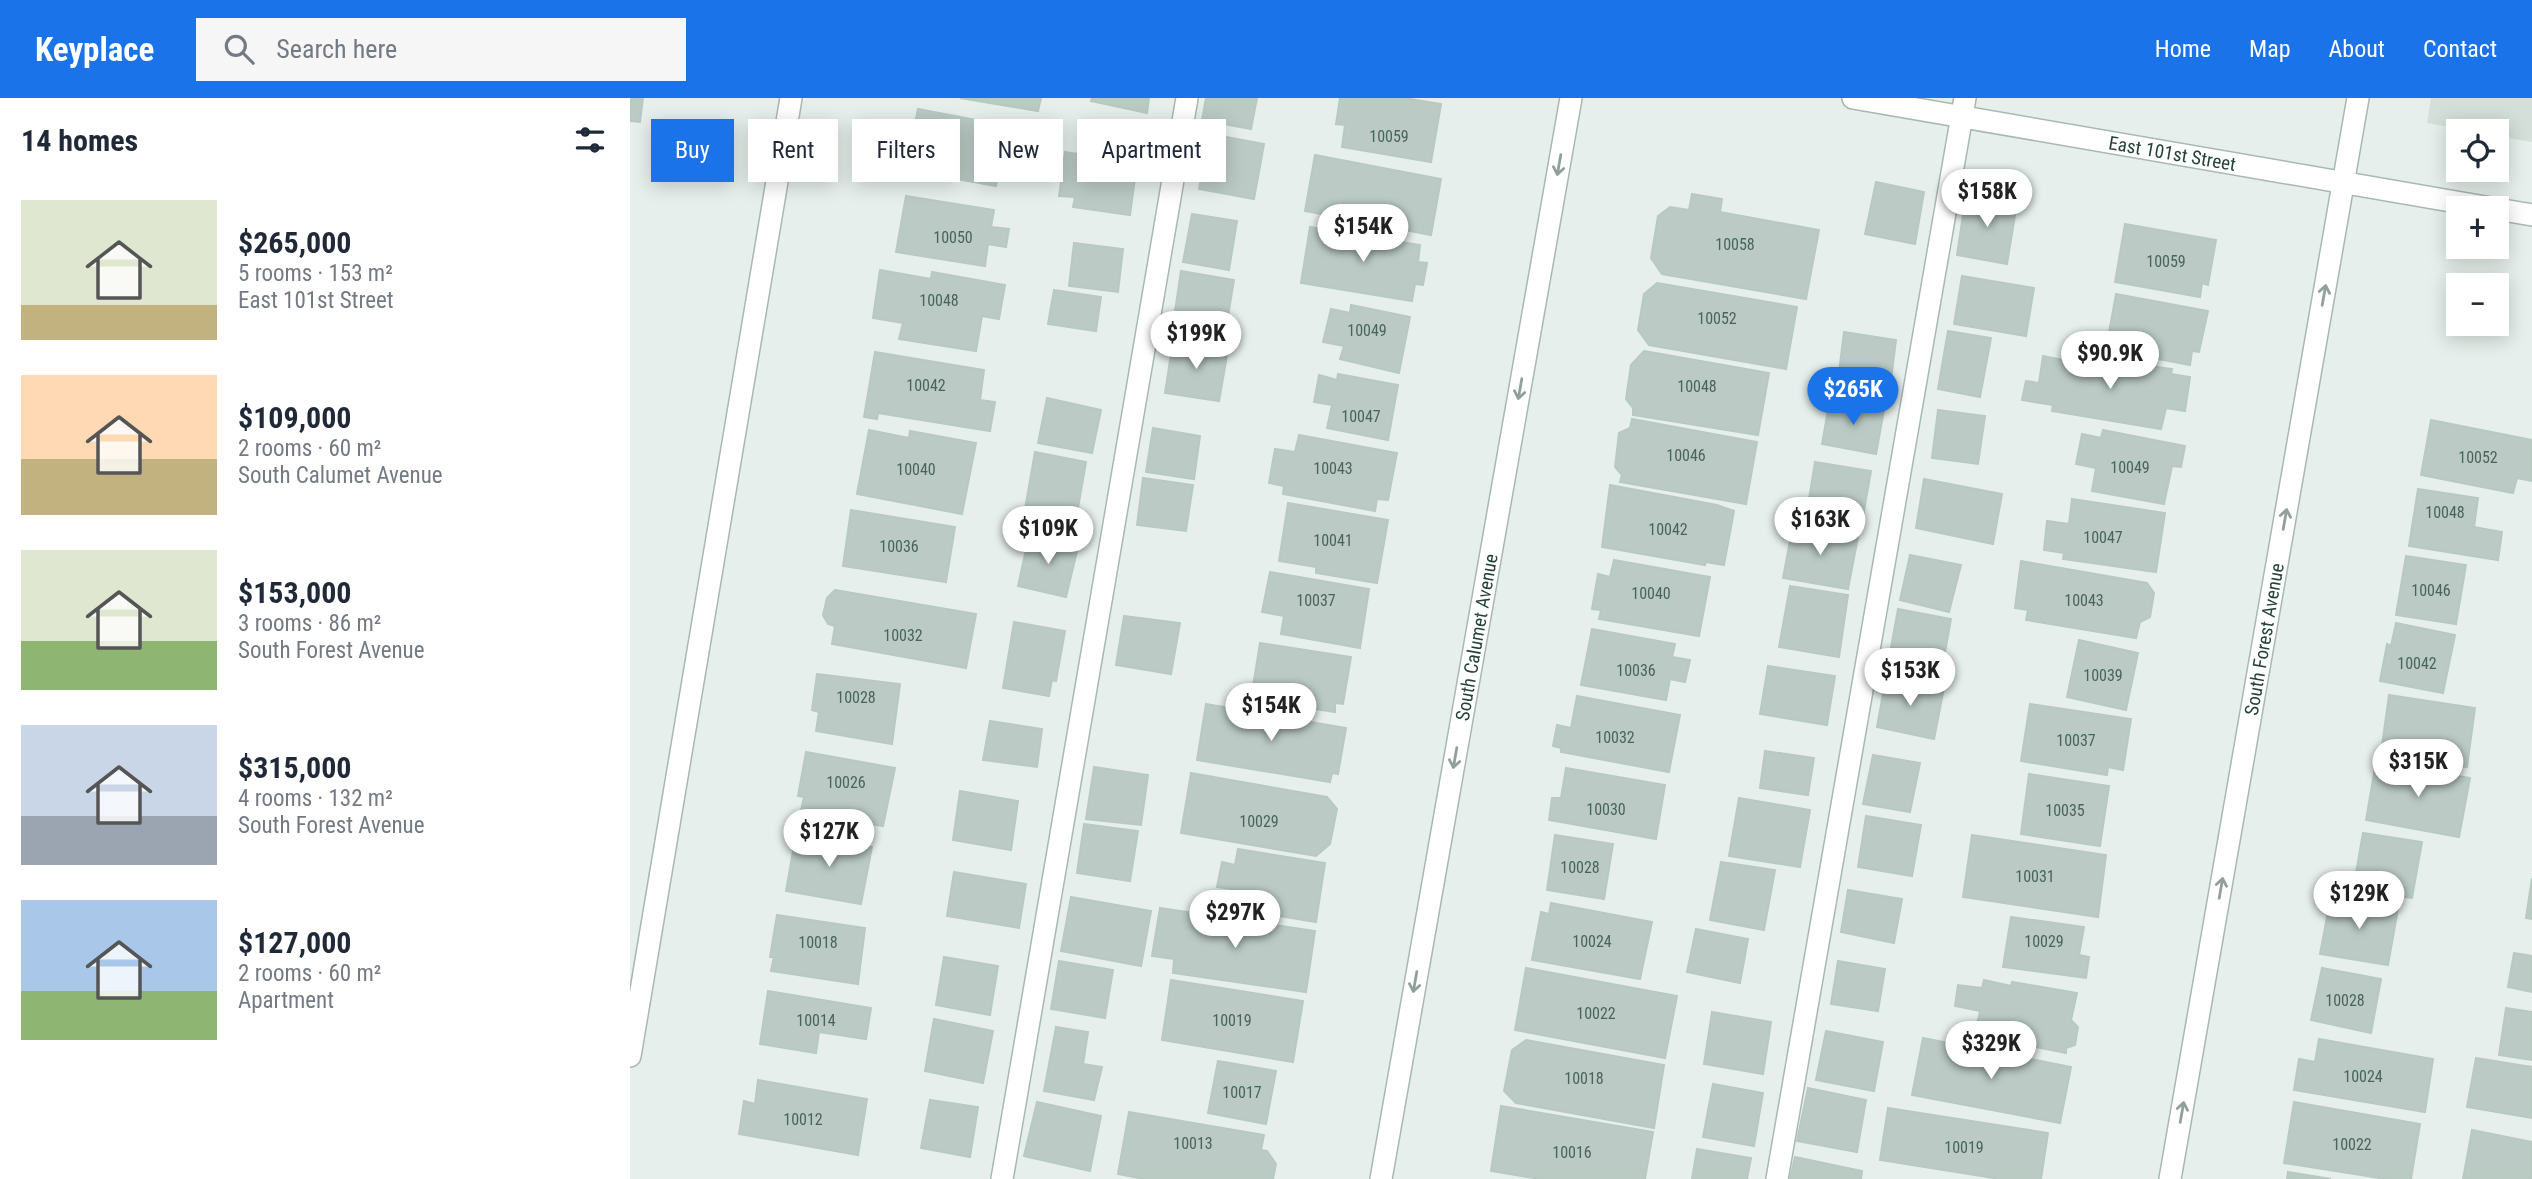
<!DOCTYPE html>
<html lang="en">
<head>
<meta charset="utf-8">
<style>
	body { margin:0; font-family:"Roboto Condensed",sans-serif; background:#f6f6f7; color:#1f2937; height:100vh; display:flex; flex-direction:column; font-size:26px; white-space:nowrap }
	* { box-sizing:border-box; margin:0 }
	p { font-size:23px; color:#747a83 }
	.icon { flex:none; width:38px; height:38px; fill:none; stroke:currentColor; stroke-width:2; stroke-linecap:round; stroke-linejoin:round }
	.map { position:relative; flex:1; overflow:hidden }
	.sheet { display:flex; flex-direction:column; background:#fff; width:630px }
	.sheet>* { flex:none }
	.banner { position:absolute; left:21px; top:21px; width:665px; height:63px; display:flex; gap:14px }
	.buttons { position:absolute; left:1816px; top:21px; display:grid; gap:14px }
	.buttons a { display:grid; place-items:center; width:63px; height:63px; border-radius:0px; background:#fff; box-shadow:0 4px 18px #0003; font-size:35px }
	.price { position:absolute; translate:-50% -60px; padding:0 16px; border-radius:24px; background:#fff; color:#222; font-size:23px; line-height:46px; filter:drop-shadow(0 2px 4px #0008) }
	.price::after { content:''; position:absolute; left:50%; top:42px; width:21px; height:16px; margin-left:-10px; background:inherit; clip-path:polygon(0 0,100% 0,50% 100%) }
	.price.selected { background:#1a73e8; color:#fff }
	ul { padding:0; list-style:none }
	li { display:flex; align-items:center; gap:21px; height:175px; padding:0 21px }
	li span { display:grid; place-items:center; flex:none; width:196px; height:140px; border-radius:0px; color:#555 }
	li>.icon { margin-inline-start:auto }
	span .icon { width:84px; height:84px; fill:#fffc; stroke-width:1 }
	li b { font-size:30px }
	h2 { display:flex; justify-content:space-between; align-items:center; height:84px; padding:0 21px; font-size:30px }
	.pill { padding:0 24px; border-radius:0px; background:#fff; box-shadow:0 4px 18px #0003; font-size:24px; line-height:63px }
	.pill.selected { background:#1a73e8; color:#fff }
	header { display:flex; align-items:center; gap:42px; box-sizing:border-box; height:98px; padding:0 35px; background:#1a73e8; color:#fff }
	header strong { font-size:33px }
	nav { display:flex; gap:38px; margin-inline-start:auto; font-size:24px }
	.search { width:490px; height:63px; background:#f6f6f7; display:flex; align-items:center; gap:18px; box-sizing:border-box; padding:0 24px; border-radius:0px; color:#747a83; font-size:26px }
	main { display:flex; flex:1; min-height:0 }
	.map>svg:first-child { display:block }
	.built { fill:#d4dfda }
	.building { fill:#bbcac4; stroke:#b8c9c2; stroke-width:2 }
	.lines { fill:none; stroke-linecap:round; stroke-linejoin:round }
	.minor-casing { stroke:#a8b8b2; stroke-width:24 }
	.minor { stroke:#fff; stroke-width:21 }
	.oneway { stroke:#92a09c }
	.labels { text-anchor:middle; stroke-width:7; stroke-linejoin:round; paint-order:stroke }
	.number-label { font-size:16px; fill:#4a645c }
	.street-label { font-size:19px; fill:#24423a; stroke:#f7fbf9 }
</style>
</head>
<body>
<header>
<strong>Keyplace</strong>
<div class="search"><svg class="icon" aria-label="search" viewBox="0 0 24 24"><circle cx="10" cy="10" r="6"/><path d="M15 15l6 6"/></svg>Search here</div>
<nav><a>Home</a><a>Map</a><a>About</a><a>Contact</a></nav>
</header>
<main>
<section class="sheet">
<h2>14 homes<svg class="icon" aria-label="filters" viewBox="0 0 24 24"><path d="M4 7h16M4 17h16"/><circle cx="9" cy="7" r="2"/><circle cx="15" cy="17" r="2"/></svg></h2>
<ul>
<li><span style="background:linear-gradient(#dfe7d0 75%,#c2b280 0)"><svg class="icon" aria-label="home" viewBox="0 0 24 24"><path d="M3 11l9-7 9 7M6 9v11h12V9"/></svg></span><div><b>$265,000</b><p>5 rooms · 153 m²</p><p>East 101st Street</p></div></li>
<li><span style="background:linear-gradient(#ffd9b3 60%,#c2b280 0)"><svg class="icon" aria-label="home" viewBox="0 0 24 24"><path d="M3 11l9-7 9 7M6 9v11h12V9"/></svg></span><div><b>$109,000</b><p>2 rooms · 60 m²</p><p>South Calumet Avenue</p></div></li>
<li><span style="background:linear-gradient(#dfe7d0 65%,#8fb573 0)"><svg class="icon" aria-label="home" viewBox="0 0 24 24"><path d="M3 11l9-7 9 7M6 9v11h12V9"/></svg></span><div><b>$153,000</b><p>3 rooms · 86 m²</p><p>South Forest Avenue</p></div></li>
<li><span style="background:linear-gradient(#c9d6e8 65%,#9aa5b1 0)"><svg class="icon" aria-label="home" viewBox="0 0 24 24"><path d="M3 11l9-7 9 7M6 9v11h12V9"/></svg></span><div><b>$315,000</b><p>4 rooms · 132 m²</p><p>South Forest Avenue</p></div></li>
<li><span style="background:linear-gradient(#a9c7e8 65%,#8fb573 0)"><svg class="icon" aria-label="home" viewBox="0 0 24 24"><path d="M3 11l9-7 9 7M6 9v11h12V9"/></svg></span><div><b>$127,000</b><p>2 rooms · 60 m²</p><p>Apartment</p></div></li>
</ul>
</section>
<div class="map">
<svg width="1902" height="1081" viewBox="0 0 1902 1081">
	<rect width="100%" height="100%" fill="#e6efeb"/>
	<polygon class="built" points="1801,0 1902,0 1902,44 1867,38 1867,33 1842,33 1797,25"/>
	<g class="building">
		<polygon points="0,0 13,0 10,24 0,23"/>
		<polygon points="330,0 411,0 408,13"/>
		<polygon points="462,0 519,0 517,15 461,3"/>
		<polygon points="576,0 627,0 621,31 572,22"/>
		<polygon points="710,0 774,0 811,6 801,64 712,49 715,27 706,26"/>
		<polygon points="288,11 378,28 376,36 387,38 383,60 372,57 366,88 282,73 285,60 278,58"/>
		<polygon points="580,36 634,46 624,101 569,91"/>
		<polygon points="435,54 507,65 500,117 443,109 445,99 429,98"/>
		<polygon points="685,57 811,81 801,137 675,113"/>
		<polygon points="1246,84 1294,94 1285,146 1235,136"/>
		<polygon points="1062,96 1092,101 1090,114 1189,132 1176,201 1032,176 1021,160 1028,118 1040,109 1059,112"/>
		<polygon points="1336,97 1387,105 1377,166 1327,157"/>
		<polygon points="276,98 364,112 361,129 379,131 376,149 358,146 355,168 266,154"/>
		<polygon points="562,116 607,123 599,172 553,164"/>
		<polygon points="1495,126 1586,142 1578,187 1572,185 1570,199 1485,184"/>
		<polygon points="680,129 790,147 788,164 797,165 793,187 785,186 782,203 671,185"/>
		<polygon points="444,145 493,151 488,194 439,188"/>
		<polygon points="250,172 301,181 302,174 375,187 369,221 352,218 346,253 269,241 273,225 243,220"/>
		<polygon points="551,173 604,182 595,236 543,227"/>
		<polygon points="1332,178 1404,190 1396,238 1324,226"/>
		<polygon points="1027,185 1167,209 1156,271 1019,247 1008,232 1014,196"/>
		<polygon points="424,192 471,199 466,233 418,226"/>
		<polygon points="1486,196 1578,213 1569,254 1562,253 1560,267 1476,251"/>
		<polygon points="721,207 780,219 769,275 710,261 714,248 693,244 701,211 720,215"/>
		<polygon points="1318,233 1361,240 1350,299 1308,291"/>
		<polygon points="1214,234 1266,242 1260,289 1208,282"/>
		<polygon points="543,243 598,252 589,303 535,295"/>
		<polygon points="1014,253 1139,275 1128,337 1003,317 1003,310 996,301 1001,267"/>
		<polygon points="245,254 354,272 350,302 365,304 360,333 248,315 247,321 234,319"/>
		<polygon points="1413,258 1478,271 1486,263 1542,271 1541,276 1560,279 1555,313 1536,310 1531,331 1422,313 1423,307 1392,302 1396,283 1409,285"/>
		<polygon points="708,276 768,287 758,342 697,330 702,307 684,304 689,277 707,282"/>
		<polygon points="417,300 471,312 462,355 408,345"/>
		<polygon points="1200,301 1254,312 1246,356 1192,346"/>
		<polygon points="1308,312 1355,318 1348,366 1302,360"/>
		<polygon points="1002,321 1127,344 1116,406 990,384 992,377 985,369 989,335 1000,330"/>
		<polygon points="1801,322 1902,342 1902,383 1887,380 1883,395 1791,377"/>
		<polygon points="523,330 570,338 564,381 516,374"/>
		<polygon points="239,332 279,340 280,333 346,345 332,416 227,396"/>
		<polygon points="1473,332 1555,348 1551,369 1542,368 1534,406 1462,393 1466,370 1446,366 1452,336 1471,340"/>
		<polygon points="669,337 767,355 758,402 747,401 745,413 653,396 654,388 639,385 645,351 665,354"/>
		<polygon points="405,354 456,364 443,439 392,428"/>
		<polygon points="1185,364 1241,373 1232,424 1177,414"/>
		<polygon points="513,380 563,387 556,433 507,427"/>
		<polygon points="1294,381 1372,396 1363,446 1286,430"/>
		<polygon points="980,387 1087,407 1104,413 1094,467 1076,464 1075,467 972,449"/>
		<polygon points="1788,391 1848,400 1844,429 1872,434 1868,462 1779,448"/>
		<polygon points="1442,401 1535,415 1526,474 1433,461 1434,455 1414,452 1417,423 1439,426"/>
		<polygon points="658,405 758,422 747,485 686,475 686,469 649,463"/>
		<polygon points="221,412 325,429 316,484 213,468"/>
		<polygon points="1163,427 1228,439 1218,491 1153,480"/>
		<polygon points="399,438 448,449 436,499 388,488"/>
		<polygon points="1280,457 1331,467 1319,514 1270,502"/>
		<polygon points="1776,458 1836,467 1826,526 1766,517"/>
		<polygon points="984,462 1080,479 1069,538 969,521 971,512 962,511 968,476 980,479"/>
		<polygon points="1391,463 1517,485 1524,495 1520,519 1510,524 1506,540 1396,522 1398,512 1385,510"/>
		<polygon points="640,474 739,491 730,550 651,536 654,518 632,514"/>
		<polygon points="1160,488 1218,497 1209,559 1149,549"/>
		<polygon points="205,492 346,516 336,570 202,546 205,528 198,526 193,517 197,500"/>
		<polygon points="1268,511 1321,521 1312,571 1259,561"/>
		<polygon points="494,518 550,525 541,576 486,567"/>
		<polygon points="384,524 435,533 426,583 422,582 419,598 373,590"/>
		<polygon points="1766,525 1825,537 1813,595 1750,583 1757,546 1761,548"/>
		<polygon points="962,531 1045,546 1042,559 1060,562 1055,584 1040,581 1036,602 951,587"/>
		<polygon points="1449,542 1508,555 1496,612 1437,599"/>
		<polygon points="630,545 721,559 713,606 705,605 705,614 621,601"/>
		<polygon points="1138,568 1205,578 1197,627 1130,616"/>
		<polygon points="187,576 270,586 262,646 186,633 189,614 182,612"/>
		<polygon points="1256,579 1314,590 1304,641 1247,629"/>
		<polygon points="1759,597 1845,610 1837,669 1751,655"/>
		<polygon points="947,598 1050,617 1039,674 931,654 931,650 923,648 927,627 941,630"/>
		<polygon points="576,606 716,630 708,676 702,675 700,684 567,662"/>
		<polygon points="1400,606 1501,621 1493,672 1478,669 1477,677 1391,663"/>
		<polygon points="360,623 412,631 407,669 353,662"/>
		<polygon points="1135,653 1184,660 1178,697 1130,690"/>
		<polygon points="176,654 265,670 253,728 171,713 174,699 168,698"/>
		<polygon points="1243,657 1290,665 1280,714 1233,706"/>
		<polygon points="1746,664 1840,680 1829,739 1736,722"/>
		<polygon points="464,669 518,677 511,727 456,721"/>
		<polygon points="936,670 1035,687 1026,741 919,722 922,700 931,700"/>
		<polygon points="561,675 697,699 707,711 700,746 686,758 551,735"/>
		<polygon points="1399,676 1479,688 1470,748 1391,736"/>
		<polygon points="330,693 388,703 381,752 323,742"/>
		<polygon points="1109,700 1180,712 1170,769 1099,758"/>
		<polygon points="1236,718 1291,727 1282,778 1228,769"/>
		<polygon points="454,726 508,733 500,783 447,775"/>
		<polygon points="1733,735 1792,744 1782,800 1723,792"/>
		<polygon points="166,736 242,749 231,806 156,793"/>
		<polygon points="925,737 983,746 974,801 917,792"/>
		<polygon points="1342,737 1476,757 1468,819 1333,799"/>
		<polygon points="608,751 695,765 686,824 599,810 601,791 587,789 592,764 605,767"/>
		<polygon points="1091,764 1145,772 1134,832 1080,822"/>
		<polygon points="324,774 396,786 389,830 317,818"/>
		<polygon points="1902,780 1902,821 1896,820"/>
		<polygon points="1218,792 1272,801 1264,845 1211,834"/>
		<polygon points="1701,798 1768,811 1758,867 1690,856"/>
		<polygon points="441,799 521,813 511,868 431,853"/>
		<polygon points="921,805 1022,824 1010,881 902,862 911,814 919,816"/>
		<polygon points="530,810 685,833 676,894 543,875 544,861 522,858"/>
		<polygon points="147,817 235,830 228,886 141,873 144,859 140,859"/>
		<polygon points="1381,819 1454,829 1449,857 1459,859 1456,880 1373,869"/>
		<polygon points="1066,831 1118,841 1110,885 1057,874"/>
		<polygon points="1884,855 1902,858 1902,894 1878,889"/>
		<polygon points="314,859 368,868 360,917 306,907"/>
		<polygon points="429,863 483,872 475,920 421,911"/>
		<polygon points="1208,863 1255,871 1248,913 1201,906"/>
		<polygon points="896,870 1047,898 1035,960 885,932"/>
		<polygon points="1692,870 1751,881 1741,935 1681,922"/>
		<polygon points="541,882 673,903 663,964 532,942"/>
		<polygon points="1354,882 1381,888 1382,884 1447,895 1441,922 1448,929 1445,947 1436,950 1436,955 1345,937 1350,913 1325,908 1328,887 1352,890"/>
		<polygon points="138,893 241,910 236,941 189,934 186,955 130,946"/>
		<polygon points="1876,910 1902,914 1902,962 1869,957"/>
		<polygon points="1082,914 1141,924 1133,976 1074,966"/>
		<polygon points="304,921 363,933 353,985 295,973"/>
		<polygon points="426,929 458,934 453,966 472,969 464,1002 414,993"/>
		<polygon points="1196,933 1253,944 1244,993 1186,982"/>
		<polygon points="1293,940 1441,969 1430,1025 1282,997"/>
		<polygon points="1689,941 1803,961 1795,1014 1664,992 1669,961 1685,964"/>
		<polygon points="896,942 1034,967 1024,1030 886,1005 874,993 882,952"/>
		<polygon points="1846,960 1902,969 1902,1020 1837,1009"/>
		<polygon points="588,963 646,973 636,1026 578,1015"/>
		<polygon points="128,982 237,1001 228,1057 109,1036 114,1003 125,1006"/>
		<polygon points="1083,986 1133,995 1124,1048 1073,1039"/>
		<polygon points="1178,990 1236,1002 1227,1054 1167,1043"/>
		<polygon points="300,1002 348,1009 340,1059 291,1050"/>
		<polygon points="407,1004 471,1018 460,1073 394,1058"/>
		<polygon points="1664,1004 1790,1026 1781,1081 1756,1081 1654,1065"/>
		<polygon points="871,1008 1023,1034 1015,1081 910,1081 861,1073"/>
		<polygon points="1258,1010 1418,1035 1411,1081 1370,1081 1250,1062"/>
		<polygon points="499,1014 634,1037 631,1052 637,1053 646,1066 643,1081 514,1081 488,1076"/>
		<polygon points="1842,1032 1902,1044 1902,1081 1833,1081"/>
		<polygon points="1067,1051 1121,1060 1117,1081 1062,1081"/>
		<polygon points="1165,1059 1232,1073 1231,1081 1160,1081"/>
		<polygon points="1658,1074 1701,1081 1657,1081"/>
	</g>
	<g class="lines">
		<defs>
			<g id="minor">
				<path id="s1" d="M1223,0L1861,110"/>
				<polyline points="1867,111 1902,117"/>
				<polyline points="0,958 161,0"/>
				<polyline points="372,1081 557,0"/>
				<path id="s2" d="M751,1081L941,0"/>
				<polyline points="1147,1081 1335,0"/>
				<path id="s3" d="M1540,1081L1728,0"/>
			</g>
		</defs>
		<use href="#minor" class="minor-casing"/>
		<use href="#minor" class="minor"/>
	</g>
	<defs><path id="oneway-shaft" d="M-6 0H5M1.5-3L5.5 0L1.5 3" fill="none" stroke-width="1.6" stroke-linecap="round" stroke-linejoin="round" transform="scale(1.75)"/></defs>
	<g class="oneway">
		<use href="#oneway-shaft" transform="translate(929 67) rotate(100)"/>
		<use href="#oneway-shaft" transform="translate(1694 197) rotate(-80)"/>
		<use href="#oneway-shaft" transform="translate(890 291) rotate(100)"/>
		<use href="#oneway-shaft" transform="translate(1655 421) rotate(-80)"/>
		<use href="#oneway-shaft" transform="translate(825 660) rotate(100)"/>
		<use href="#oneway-shaft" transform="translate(1591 790) rotate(-80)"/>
		<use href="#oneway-shaft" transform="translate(785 884) rotate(100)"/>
		<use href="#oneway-shaft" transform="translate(1552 1014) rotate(-80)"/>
	</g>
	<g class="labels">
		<g class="number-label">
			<text x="759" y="44">10059</text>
			<text x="323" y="145">10050</text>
			<text x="1105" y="152">10058</text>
			<text x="1536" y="169">10059</text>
			<text x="309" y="208">10048</text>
			<text x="1087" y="226">10052</text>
			<text x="737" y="238">10049</text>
			<text x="296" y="293">10042</text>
			<text x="1067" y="294">10048</text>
			<text x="731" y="324">10047</text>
			<text x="1056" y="363">10046</text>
			<text x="1848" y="365">10052</text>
			<text x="1500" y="375">10049</text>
			<text x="703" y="376">10043</text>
			<text x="286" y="377">10040</text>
			<text x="1815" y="420">10048</text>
			<text x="1038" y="437">10042</text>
			<text x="1473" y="445">10047</text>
			<text x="703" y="448">10041</text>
			<text x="269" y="454">10036</text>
			<text x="1801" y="498">10046</text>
			<text x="1021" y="501">10040</text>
			<text x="686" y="508">10037</text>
			<text x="1454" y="508">10043</text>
			<text x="273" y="543">10032</text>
			<text x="1787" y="571">10042</text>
			<text x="1006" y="578">10036</text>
			<text x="1473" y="583">10039</text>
			<text x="226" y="605">10028</text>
			<text x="985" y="645">10032</text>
			<text x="1446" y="648">10037</text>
			<text x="216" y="690">10026</text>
			<text x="976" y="717">10030</text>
			<text x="1435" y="718">10035</text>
			<text x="629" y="729">10029</text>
			<text x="950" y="775">10028</text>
			<text x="1405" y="784">10031</text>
			<text x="962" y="849">10024</text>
			<text x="1414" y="849">10029</text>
			<text x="188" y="850">10018</text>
			<text x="1715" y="908">10028</text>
			<text x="966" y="921">10022</text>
			<text x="186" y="928">10014</text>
			<text x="602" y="928">10019</text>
			<text x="1733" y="984">10024</text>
			<text x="954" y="986">10018</text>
			<text x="612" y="1000">10017</text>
			<text x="173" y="1027">10012</text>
			<text x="563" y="1051">10013</text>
			<text x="1722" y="1052">10022</text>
			<text x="1334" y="1055">10019</text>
			<text x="942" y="1060">10016</text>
		</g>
		<g class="street-label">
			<text dy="7" stroke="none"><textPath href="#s1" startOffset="324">East 101st Street</textPath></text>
			<text dy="7" stroke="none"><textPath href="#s3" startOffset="548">South Forest Avenue</textPath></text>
			<text dy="7" stroke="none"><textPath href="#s2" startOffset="550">South Calumet Avenue</textPath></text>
		</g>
	</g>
</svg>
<div class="buttons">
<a><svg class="icon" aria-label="locate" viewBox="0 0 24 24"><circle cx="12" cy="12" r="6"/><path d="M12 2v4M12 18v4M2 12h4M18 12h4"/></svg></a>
<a>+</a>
<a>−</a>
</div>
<b class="price" style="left:1357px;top:131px">$158K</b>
<b class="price" style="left:733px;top:166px">$154K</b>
<b class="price" style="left:566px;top:273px">$199K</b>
<b class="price" style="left:1480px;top:293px">$90.9K</b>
<b class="price selected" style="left:1223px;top:329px">$265K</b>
<b class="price" style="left:1190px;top:459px">$163K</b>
<b class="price" style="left:418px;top:468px">$109K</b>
<b class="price" style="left:1280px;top:610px">$153K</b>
<b class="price" style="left:641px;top:645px">$154K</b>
<b class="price" style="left:1788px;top:701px">$315K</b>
<b class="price" style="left:199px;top:771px">$127K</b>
<b class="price" style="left:1729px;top:833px">$129K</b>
<b class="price" style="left:605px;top:852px">$297K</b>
<b class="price" style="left:1361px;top:983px">$329K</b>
<div class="banner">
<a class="pill selected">Buy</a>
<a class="pill">Rent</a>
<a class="pill">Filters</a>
<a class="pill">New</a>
<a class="pill">Apartment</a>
</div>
</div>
</main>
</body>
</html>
